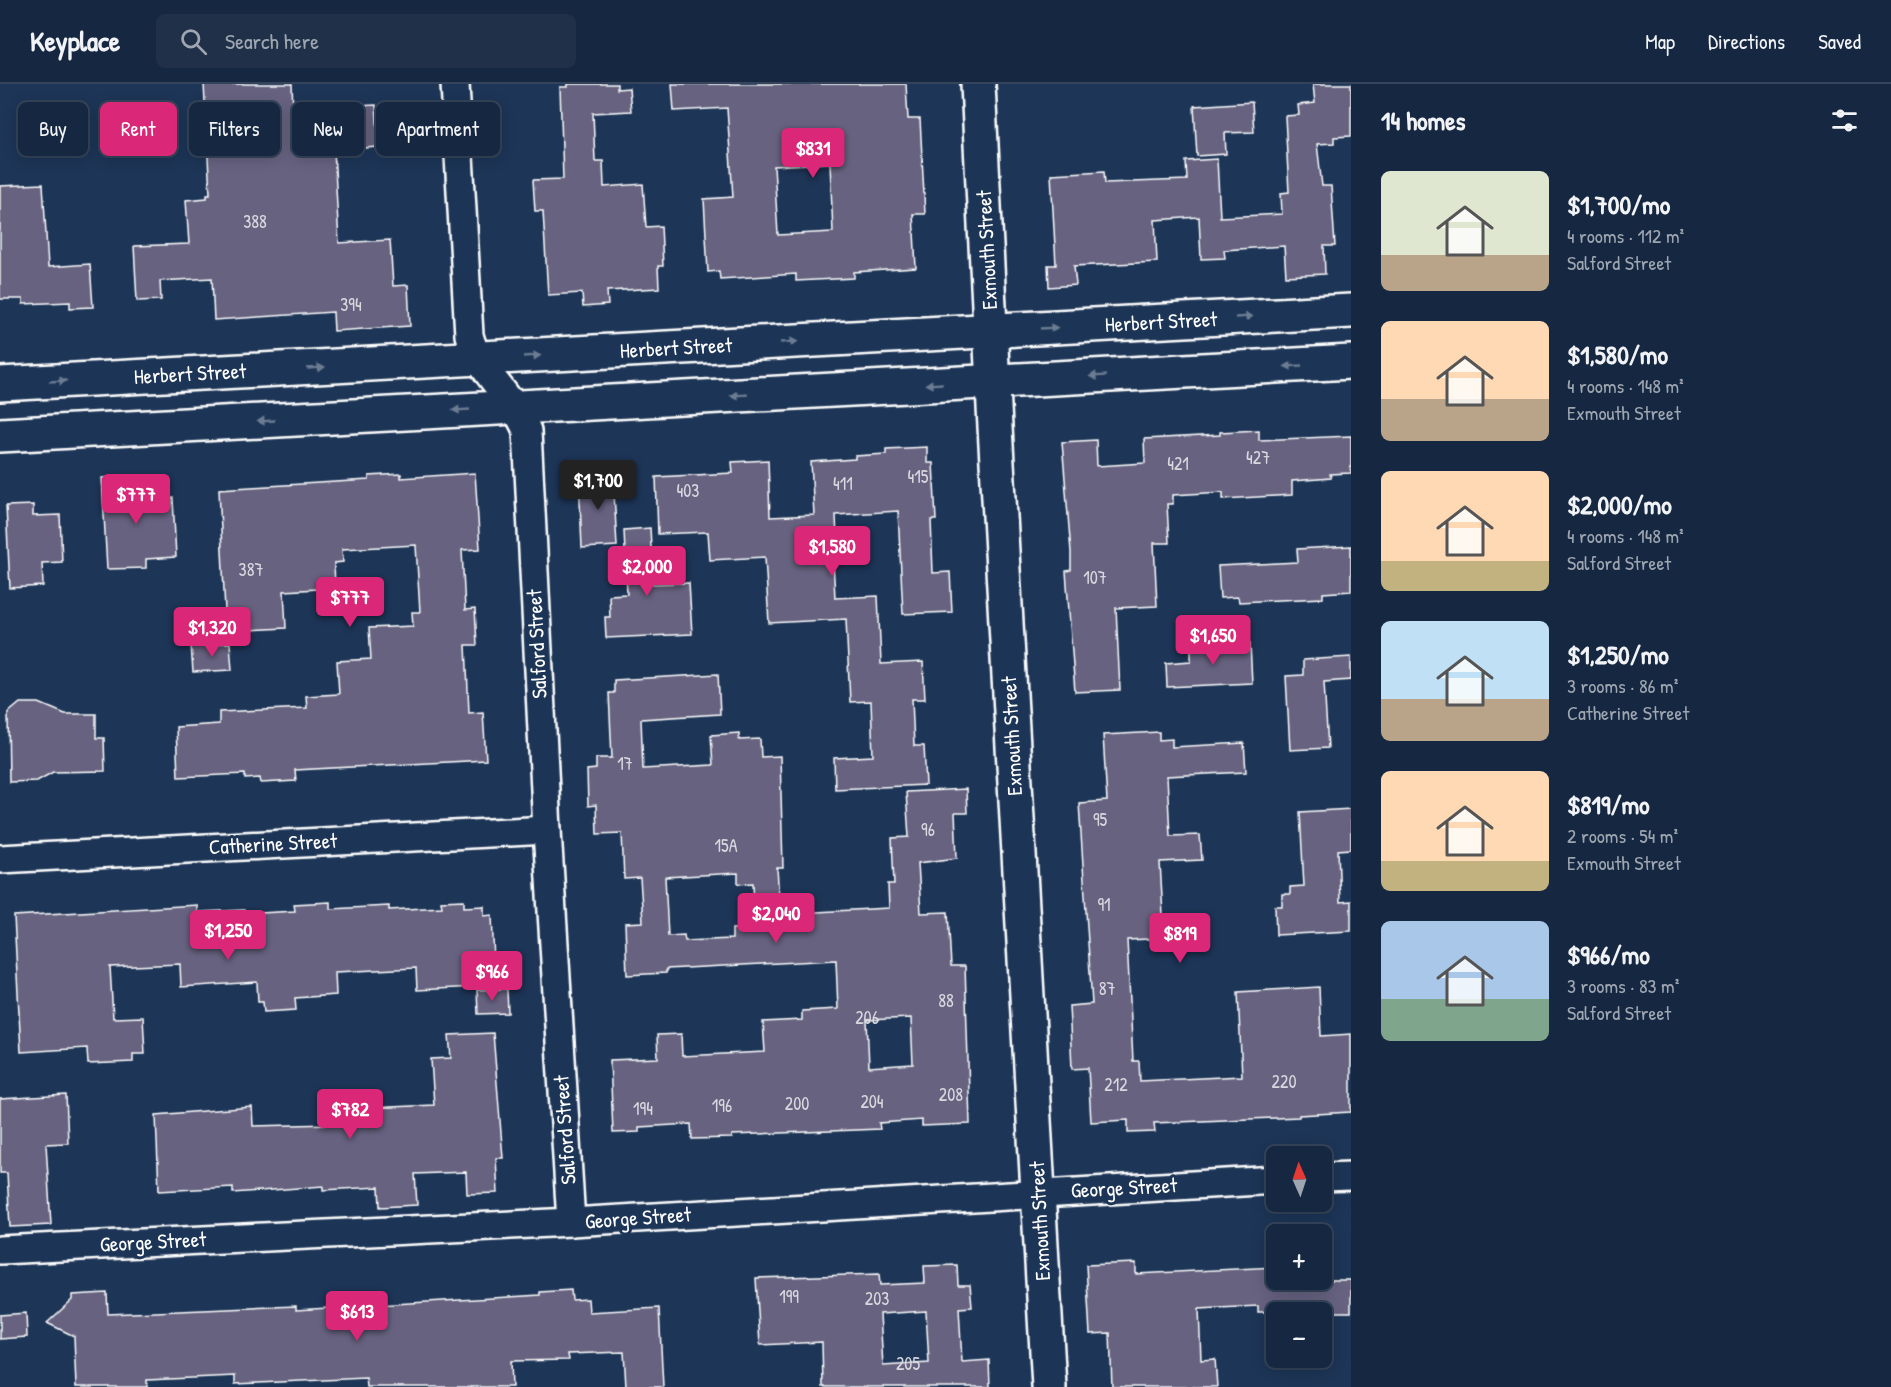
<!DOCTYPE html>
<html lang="en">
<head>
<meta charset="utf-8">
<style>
	body { margin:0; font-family:"Patrick Hand",sans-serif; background:#1f3048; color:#f1f3f6; height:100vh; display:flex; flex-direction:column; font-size:22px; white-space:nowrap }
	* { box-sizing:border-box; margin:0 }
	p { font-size:20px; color:#9ea6b1 }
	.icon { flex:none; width:33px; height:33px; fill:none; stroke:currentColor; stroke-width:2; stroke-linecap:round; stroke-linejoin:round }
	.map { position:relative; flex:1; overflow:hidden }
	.panel { display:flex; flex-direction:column; background:#162841; width:540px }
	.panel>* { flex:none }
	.top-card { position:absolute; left:18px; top:18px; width:570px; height:54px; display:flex; gap:12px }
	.needle { width:39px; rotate:357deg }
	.fabs { position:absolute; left:1266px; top:1062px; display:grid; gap:12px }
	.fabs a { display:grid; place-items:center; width:66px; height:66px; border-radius:9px; background:#162841; box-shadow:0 3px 15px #0003,0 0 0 2px #35445a; font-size:30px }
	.price { position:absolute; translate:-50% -51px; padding:0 14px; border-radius:6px; background:#db2777; color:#fff; font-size:20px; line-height:39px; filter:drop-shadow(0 2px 3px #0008) }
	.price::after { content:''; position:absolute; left:50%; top:36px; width:18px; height:14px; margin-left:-9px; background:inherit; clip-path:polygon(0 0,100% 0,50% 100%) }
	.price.active { background:#222; color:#fff }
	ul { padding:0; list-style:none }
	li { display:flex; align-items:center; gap:18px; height:150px; padding:0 30px }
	li span { display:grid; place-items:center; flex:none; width:168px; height:120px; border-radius:9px; color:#555 }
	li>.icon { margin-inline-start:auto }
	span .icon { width:72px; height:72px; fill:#fffc; stroke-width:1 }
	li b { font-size:26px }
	h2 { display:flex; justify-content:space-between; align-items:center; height:72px; padding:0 30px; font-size:26px }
	.pill { padding:0 21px; border-radius:9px; background:#162841; box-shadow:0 3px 15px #0003,0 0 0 2px #35445a; font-size:21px; line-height:54px }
	.pill.active { background:#db2777; color:#fff }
	header { display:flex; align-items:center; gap:36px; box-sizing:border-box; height:84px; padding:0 30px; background:#162841; border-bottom:2px solid #35445a }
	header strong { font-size:28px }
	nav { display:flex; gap:33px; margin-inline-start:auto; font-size:21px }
	.search { width:420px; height:54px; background:#1f3048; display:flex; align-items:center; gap:15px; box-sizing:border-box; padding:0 21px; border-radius:9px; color:#9ea6b1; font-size:22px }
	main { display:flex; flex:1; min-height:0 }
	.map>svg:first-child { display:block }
	.building { fill:#666280; stroke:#fff; stroke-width:1.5; fill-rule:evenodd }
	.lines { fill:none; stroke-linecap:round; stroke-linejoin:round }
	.street-casing { stroke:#fff; stroke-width:32 }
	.secondary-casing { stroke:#fff; stroke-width:38 }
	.street { stroke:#1d3557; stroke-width:27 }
	.secondary { stroke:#1d3557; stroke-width:33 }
	.oneway { fill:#6c7c92 }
	.labels { text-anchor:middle; stroke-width:6; stroke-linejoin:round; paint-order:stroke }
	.number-label { font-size:18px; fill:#d9d8df }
	.street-label { font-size:21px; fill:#fff; stroke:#1d3557 }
</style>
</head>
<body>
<header>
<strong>Keyplace</strong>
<div class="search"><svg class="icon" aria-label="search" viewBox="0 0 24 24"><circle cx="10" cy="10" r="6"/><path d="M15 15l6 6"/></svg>Search here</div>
<nav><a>Map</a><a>Directions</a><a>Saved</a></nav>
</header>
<main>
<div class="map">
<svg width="1351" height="1303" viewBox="0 0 1351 1303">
	<rect width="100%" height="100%" fill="#1d3557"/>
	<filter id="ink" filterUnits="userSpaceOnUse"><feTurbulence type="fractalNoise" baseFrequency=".0167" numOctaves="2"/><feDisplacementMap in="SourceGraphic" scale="12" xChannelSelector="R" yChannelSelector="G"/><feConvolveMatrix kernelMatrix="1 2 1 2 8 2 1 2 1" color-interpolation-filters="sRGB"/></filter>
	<g filter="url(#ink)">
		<g class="building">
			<polygon points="204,0 292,0 293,25 376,21 379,63 334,66 339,159 390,156 393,202 408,201 410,242 334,247 333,228 214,236 212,194 160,197 161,216 137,217 134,162 189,160 186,116 207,114 207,110 210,110"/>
			<polygon points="568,0 617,0 617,5 629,4 631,27 593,29 595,77 603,77 604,103 643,100 646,143 661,142 663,182 658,182 659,204 607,207 608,221 583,223 582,209 548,211 543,127 535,127 533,96 563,95 560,3 568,3"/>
			<path d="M672,0H906L908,35H920L925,130H913L916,184L854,188V194L796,197V190L720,195L719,187L708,188L704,115L733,113L727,24L674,27ZM830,79L833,148L778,151L774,82Z"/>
			<polygon points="1313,0 1351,0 1351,52 1334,53 1334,59 1317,60 1322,102 1331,102 1335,162 1324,162 1325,190 1286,192 1284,162 1224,166 1225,174 1201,175 1199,133 1155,136 1157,178 1074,182 1076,201 1049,203 1048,181 1056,181 1051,90 1104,87 1105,99 1187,96 1186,77 1217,75 1220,133 1282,130 1281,109 1289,108 1285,32 1299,31 1298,21 1315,19"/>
			<polygon points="1252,18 1254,48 1225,49 1226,70 1197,72 1194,22"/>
			<polygon points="43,100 48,183 90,180 93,223 70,224 70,218 23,220 23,215 0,215 0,102"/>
			<polygon points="1259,346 1259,356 1351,352 1351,389 1330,390 1331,394 1292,397 1292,411 1223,415 1223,408 1173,411 1173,420 1167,420 1169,459 1154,459 1157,522 1116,524 1120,606 1075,608 1066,487 1071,486 1071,468 1062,358 1096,356 1097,382 1145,379 1144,355 1220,351 1220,348"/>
			<polygon points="927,363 927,379 933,379 936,436 931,436 933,489 950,488 952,528 903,530 898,427 836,431 837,456 832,457 835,514 878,512 881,580 923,578 925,615 912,615 914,662 924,662 926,701 835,705 834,674 873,672 871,617 850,618 846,535 769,539 765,473 710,476 708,448 658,450 656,393 733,389 732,378 768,376 770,433 814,431 811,378 855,375 855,372 886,370 886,365"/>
			<polygon points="475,389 480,465 462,466 465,526 475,525 477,561 466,561 469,629 483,628 486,676 295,686 296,697 261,699 260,694 245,695 245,690 178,693 176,643 219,640 219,628 307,624 306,612 339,610 337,577 371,575 369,544 413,542 412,528 420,528 416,461 342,465 343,478 334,479 335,504 284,507 286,544 226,547 219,405 369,396 369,392 401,390 401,394"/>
			<polygon points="613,391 617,462 582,464 579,392"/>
			<polygon points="138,392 139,416 173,414 176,473 146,475 146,484 107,485 102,394"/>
			<polygon points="33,421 33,432 60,431 62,478 42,479 43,502 10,504 6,422"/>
			<polygon points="650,444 653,500 689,499 692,550 606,554 605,533 610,533 609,511 627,510 624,446"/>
			<polygon points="1351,462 1351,507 1323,509 1323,514 1239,518 1238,513 1220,514 1218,482 1298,478 1297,465"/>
			<polygon points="230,559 232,586 193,588 191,561"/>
			<polygon points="1250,559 1252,599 1167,603 1166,579 1191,577 1191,562"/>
			<polygon points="1351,573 1351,596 1324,598 1328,664 1290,666 1286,592 1303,591 1303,576"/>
			<path d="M718,590L720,630L641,635L643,685L713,681L711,651L739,649V656L760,655L761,673L780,672L783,784H777L780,830L889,824L888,800H894L892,754L909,753L906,708L966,705L967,729H955L957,774L918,779L921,829L948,828L951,882H965L970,1040L922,1042V1036L879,1039L880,1045L732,1051V1054L692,1055L691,1040L639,1043V1048L613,1049L610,976L658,974L657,951L681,950L682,972L765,968L763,938L802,936V927L838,925L836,876L666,885V889L627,891L625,839L643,838L640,794L624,795L622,749L597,750L596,721L588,722L587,686L596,685V674H612L609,609H614V596ZM738,789V800L753,799L755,844L732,845V855L685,857L684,851L668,852L665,793ZM911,934L913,980L869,983L867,936Z"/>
			<polygon points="20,619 39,619 65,630 96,630 96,654 104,654 105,687 53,688 37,697 9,698 8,629"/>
			<polygon points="1159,648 1159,656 1172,655 1172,663 1244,659 1246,688 1167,692 1170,752 1200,751 1202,776 1160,778 1163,832 1169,832 1171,854 1127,856 1133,977 1139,977 1140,997 1242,992 1238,908 1319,903 1321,952 1351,950 1351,1028 1299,1031 1299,1033 1154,1039 1155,1048 1128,1049 1128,1036 1091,1038 1088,984 1072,985 1070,941 1069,922 1092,920 1079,719 1107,717 1103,651"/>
			<polygon points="1351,725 1351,765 1338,766 1340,818 1351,817 1351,847 1276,851 1275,822 1282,822 1282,810 1290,810 1290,803 1304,802 1300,728"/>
			<polygon points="464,816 464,823 484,822 484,832 492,831 495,902 417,906 416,884 335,888 336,911 295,914 296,926 264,928 263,918 258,918 257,898 181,903 180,880 110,883 113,934 143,933 145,970 133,970 133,978 88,980 87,964 21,968 14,832 197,821 197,828 244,826 244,830 295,827 294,820 330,818 330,825 389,822 389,826 442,823 441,817"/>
			<polygon points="507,905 508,929 478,930 477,906"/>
			<polygon points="493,949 503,1074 496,1074 498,1109 467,1110 466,1088 415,1090 417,1121 380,1123 379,1103 323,1106 323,1102 233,1109 233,1103 159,1107 156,1031 252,1023 253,1042 332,1040 331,1036 349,1035 348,1025 434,1021 431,975 451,974 449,951"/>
			<polygon points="66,1011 68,1059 46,1060 51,1141 10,1143 7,1089 0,1089 0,1015"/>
			<polygon points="1136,1179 1136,1190 1276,1183 1276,1196 1351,1196 1351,1228 1258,1228 1258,1222 1199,1225 1201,1276 1215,1275 1217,1303 1112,1303 1110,1249 1090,1250 1086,1181"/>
			<path d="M957,1181L958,1201H970L972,1223L959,1224L962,1278L989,1276L990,1303H823L822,1258L760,1261L756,1194L879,1190L880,1201L925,1199L924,1182ZM926,1227L929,1279L883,1282L880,1230Z"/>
			<polygon points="571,1206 572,1216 588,1215 589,1228 659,1224 663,1303 626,1303 624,1268 568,1270 569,1276 511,1277 512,1303 367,1303 366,1294 235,1300 235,1292 147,1296 147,1303 76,1303 74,1252 47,1239 72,1216 72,1211 107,1209 108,1230 296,1222 296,1226 540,1211 540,1208"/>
			<polygon points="26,1229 27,1253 0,1255 0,1231"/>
		</g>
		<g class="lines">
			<defs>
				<g id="street">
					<path d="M455,0L469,251C478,288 513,311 527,347L547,746L571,1138"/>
					<polyline points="0,775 547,746"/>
					<polyline points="1322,1093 1351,1092"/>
					<polyline points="0,1166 571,1138 1276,1096"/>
				</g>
				<g id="secondary">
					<polyline points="978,0 995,343 1049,1303"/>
					<polyline points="0,300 1351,227"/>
					<polyline points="0,351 1351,278"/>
				</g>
			</defs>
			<use href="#street" class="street-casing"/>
			<use href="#secondary" class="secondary-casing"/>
			<use href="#street" class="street"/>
			<use href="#secondary" class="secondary"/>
		</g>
		<defs><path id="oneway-solid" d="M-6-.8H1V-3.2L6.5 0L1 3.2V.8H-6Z" transform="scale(1.5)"/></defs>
		<g class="oneway">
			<use href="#oneway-solid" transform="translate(1244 233) rotate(-3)"/>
			<use href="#oneway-solid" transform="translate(1049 244) rotate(-3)"/>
			<use href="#oneway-solid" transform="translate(789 258) rotate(-3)"/>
			<use href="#oneway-solid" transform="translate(532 272) rotate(-3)"/>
			<use href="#oneway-solid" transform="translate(1293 282) rotate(177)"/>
			<use href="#oneway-solid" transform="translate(316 284) rotate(-3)"/>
			<use href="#oneway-solid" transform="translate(1098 292) rotate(177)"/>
			<use href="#oneway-solid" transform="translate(58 297) rotate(-3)"/>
			<use href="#oneway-solid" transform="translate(934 300) rotate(177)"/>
			<use href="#oneway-solid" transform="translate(739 311) rotate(177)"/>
			<use href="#oneway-solid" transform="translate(461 326) rotate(177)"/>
			<use href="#oneway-solid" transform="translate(266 337) rotate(177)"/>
		</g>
	</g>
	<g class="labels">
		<g class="number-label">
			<text x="255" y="144">388</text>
			<text x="351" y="227">394</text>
			<text x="1258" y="380">427</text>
			<text x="1178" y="386">421</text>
			<text x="918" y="399">415</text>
			<text x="843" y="406">411</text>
			<text x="688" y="413">403</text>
			<text x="251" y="492">387</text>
			<text x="1095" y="500">107</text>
			<text x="625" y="686">17</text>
			<text x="1100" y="742">95</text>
			<text x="928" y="752">96</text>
			<text x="726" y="768">15A</text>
			<text x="1104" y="827">91</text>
			<text x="1107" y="911">87</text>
			<text x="946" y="923">88</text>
			<text x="867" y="940">206</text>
			<text x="1284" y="1004">220</text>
			<text x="1116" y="1007">212</text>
			<text x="951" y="1017">208</text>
			<text x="872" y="1024">204</text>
			<text x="797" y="1026">200</text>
			<text x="722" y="1028">196</text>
			<text x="643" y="1031">194</text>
			<text x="789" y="1219">199</text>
			<text x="877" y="1221">203</text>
			<text x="908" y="1286">205</text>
		</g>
		<g class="street-label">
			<text transform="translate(987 166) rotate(-93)" y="7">Exmouth Street</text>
			<text transform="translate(1161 238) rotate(-3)" y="7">Herbert Street</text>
			<text transform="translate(676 264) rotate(-3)" y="7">Herbert Street</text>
			<text transform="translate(190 290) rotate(-3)" y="7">Herbert Street</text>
			<text transform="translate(537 560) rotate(-93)" y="7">Salford Street</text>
			<text transform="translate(1012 652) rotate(-93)" y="7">Exmouth Street</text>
			<text transform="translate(273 760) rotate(-3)" y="7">Catherine Street</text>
			<text transform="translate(565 1046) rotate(-94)" y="7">Salford Street</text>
			<text transform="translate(1124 1104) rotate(-3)" y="7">George Street</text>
			<text transform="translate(638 1134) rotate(-4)" y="7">George Street</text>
			<text transform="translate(1040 1137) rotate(-93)" y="7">Exmouth Street</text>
			<text transform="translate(153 1158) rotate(-3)" y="7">George Street</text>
		</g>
	</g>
</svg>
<div class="fabs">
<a><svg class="needle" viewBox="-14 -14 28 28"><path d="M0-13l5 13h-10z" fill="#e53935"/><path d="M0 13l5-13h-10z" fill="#9ea6b1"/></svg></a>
<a>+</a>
<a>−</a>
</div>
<b class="price" style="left:813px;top:95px">$831</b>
<b class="price active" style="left:598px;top:427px">$1,700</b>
<b class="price" style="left:136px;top:441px">$777</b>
<b class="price" style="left:832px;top:493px">$1,580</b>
<b class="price" style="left:647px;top:513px">$2,000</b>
<b class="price" style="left:350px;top:544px">$777</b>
<b class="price" style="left:212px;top:574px">$1,320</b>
<b class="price" style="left:1213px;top:582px">$1,650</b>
<b class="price" style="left:776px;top:860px">$2,040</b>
<b class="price" style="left:228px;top:877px">$1,250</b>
<b class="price" style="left:1180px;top:880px">$819</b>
<b class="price" style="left:492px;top:918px">$966</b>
<b class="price" style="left:350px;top:1056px">$782</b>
<b class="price" style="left:357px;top:1258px">$613</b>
<div class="top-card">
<a class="pill">Buy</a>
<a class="pill active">Rent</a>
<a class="pill">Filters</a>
<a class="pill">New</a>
<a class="pill">Apartment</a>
</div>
</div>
<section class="panel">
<h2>14 homes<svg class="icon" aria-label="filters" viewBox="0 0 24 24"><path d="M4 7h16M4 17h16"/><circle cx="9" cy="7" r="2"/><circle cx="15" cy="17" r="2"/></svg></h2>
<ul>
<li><span style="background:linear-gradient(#dfe7d0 70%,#b9a48a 0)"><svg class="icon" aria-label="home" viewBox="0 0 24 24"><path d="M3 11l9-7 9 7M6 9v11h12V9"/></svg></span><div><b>$1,700/mo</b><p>4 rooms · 112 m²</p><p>Salford Street</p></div></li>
<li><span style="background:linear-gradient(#ffd9b3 65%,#b9a48a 0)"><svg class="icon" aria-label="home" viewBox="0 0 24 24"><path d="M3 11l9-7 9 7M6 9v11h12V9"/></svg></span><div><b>$1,580/mo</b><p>4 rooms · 148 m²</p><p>Exmouth Street</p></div></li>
<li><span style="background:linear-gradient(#ffd9b3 75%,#c2b280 0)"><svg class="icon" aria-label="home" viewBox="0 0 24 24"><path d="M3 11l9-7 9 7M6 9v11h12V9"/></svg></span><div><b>$2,000/mo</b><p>4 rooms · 148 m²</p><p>Salford Street</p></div></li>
<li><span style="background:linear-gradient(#bfe0f5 65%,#b9a48a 0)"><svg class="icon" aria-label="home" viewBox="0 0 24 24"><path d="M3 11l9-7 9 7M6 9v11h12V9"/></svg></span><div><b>$1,250/mo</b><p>3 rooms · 86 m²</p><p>Catherine Street</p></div></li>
<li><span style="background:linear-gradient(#ffd9b3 75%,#c2b280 0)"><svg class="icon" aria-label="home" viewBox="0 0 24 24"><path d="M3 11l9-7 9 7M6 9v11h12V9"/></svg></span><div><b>$819/mo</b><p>2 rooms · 54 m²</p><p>Exmouth Street</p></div></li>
<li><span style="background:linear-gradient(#a9c7e8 65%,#7fa58c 0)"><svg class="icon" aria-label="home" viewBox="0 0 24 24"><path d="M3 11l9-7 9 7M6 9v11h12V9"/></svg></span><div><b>$966/mo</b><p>3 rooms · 83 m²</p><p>Salford Street</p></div></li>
</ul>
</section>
</main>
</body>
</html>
